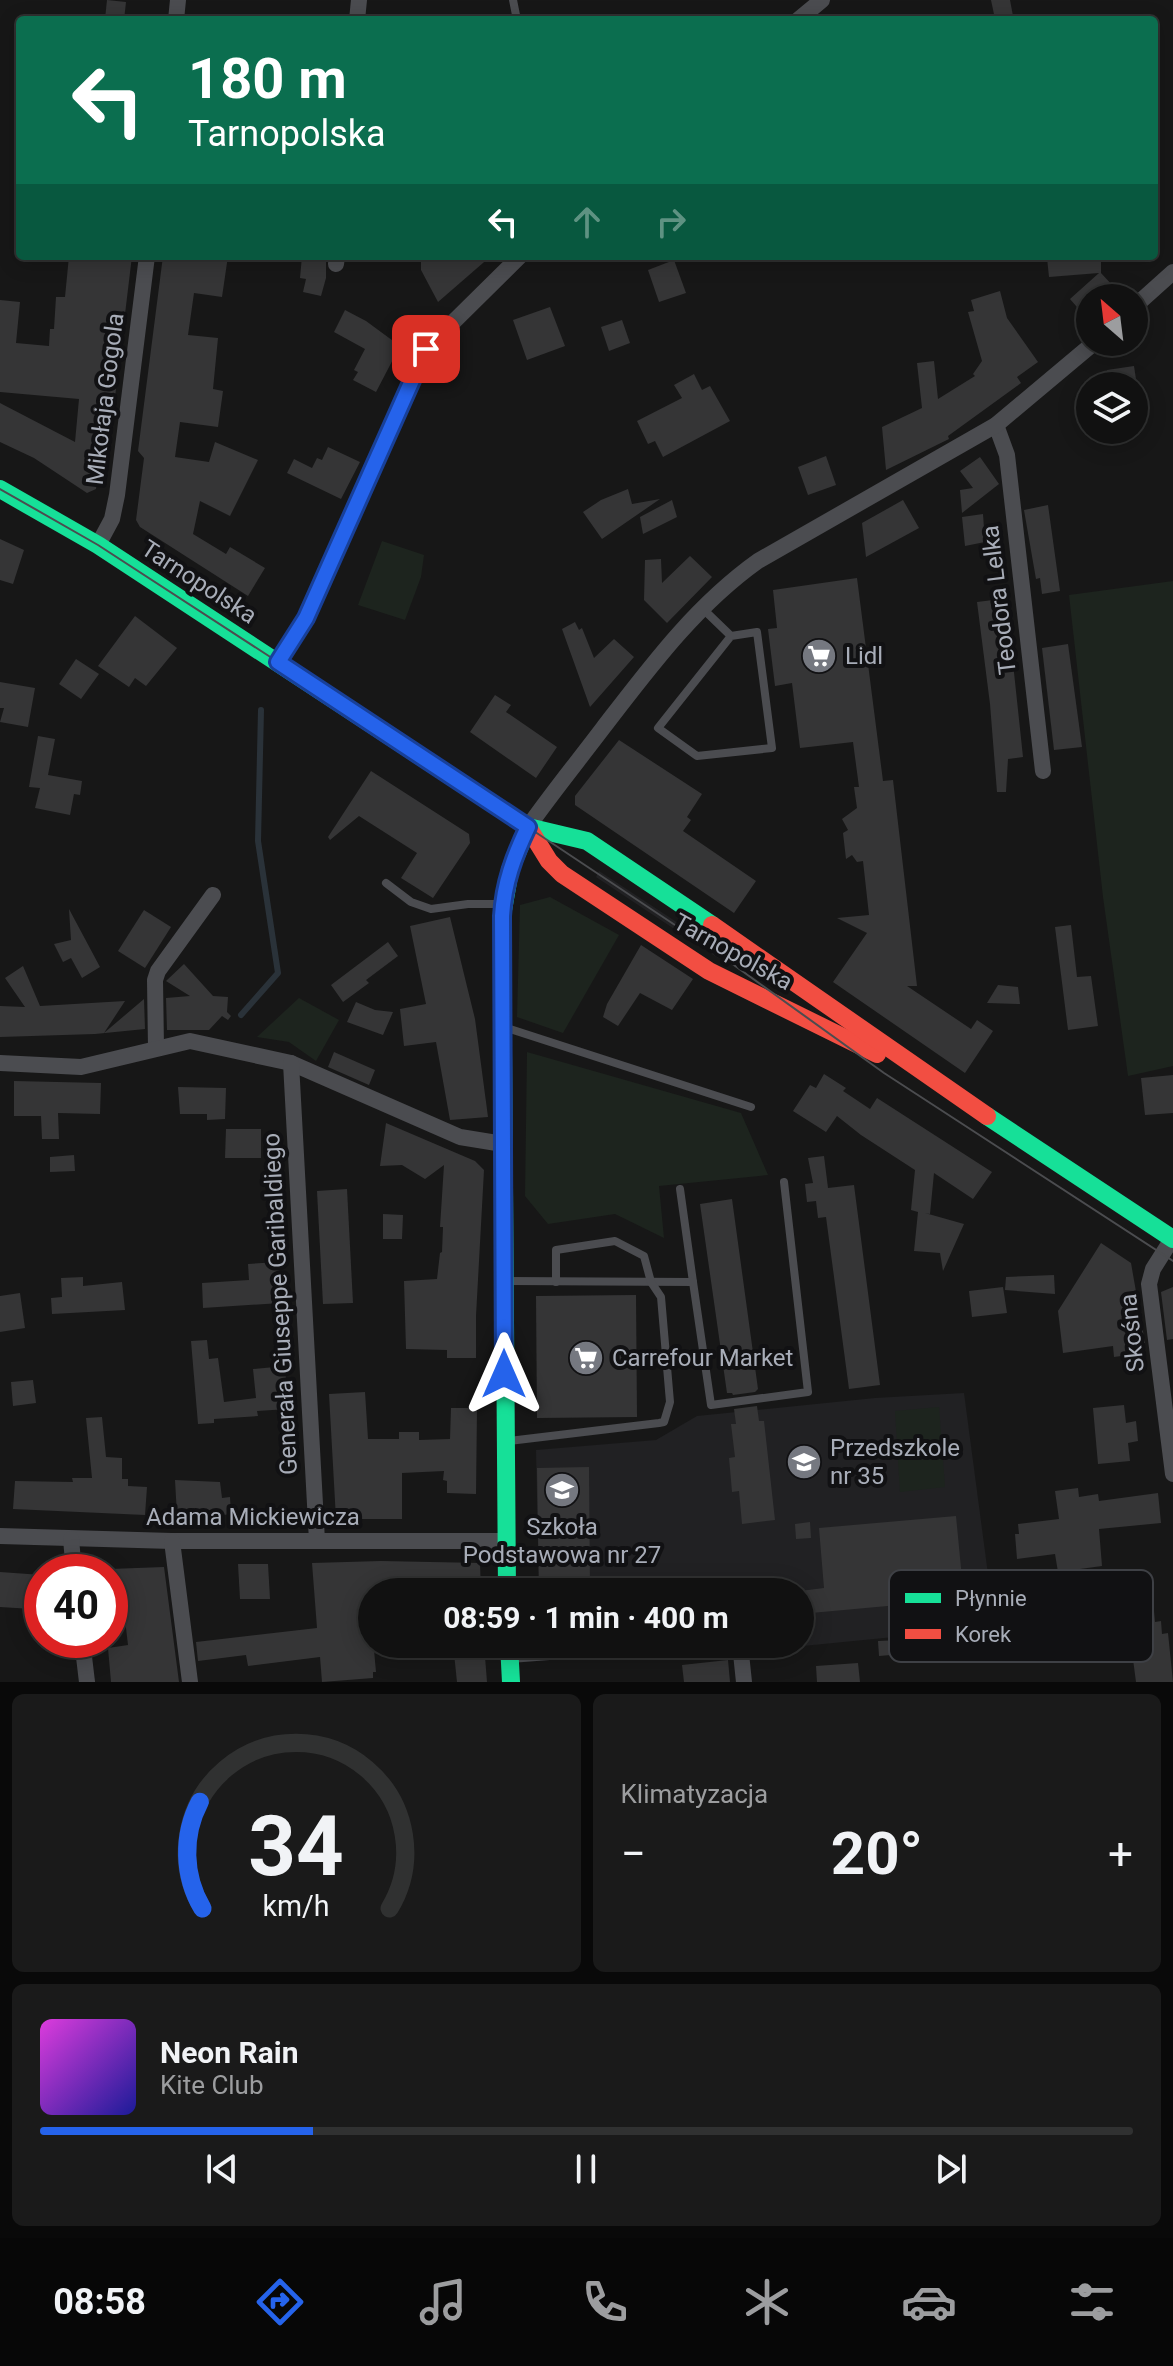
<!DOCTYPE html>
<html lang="pl">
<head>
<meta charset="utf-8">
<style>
  :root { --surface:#111; --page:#1a1a1a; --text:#f1f3f6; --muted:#9c9d9f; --line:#303131; --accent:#2563eb }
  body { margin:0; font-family:Roboto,sans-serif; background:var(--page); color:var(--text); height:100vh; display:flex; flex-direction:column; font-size:30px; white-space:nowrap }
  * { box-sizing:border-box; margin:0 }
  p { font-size:26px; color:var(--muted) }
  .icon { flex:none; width:44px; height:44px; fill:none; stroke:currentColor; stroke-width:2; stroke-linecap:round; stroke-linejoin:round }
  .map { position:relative; height:1682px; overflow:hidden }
  .drawer { display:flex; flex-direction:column; gap:12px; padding:12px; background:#090909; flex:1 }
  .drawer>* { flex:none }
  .top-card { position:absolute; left:16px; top:16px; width:1142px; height:244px; border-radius:8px; box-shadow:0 4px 20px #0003,0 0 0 2px var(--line); background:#0b6e4f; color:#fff; overflow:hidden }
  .needle { width:52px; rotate:332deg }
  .controls { position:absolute; left:1076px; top:284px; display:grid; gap:16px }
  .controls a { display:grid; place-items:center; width:72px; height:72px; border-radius:50%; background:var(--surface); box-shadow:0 4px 20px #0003,0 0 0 2px var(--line); font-size:40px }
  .speed { position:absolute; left:24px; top:1554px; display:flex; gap:16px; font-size:40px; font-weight:700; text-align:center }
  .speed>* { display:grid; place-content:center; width:104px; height:104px; border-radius:50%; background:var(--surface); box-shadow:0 4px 20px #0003,0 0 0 2px var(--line); line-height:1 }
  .speed .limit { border:12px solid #d22; background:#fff; color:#111 }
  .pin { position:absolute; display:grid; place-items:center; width:68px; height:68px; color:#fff; margin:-34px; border-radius:16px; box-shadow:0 4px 12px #0006 }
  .me { position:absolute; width:88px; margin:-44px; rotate:0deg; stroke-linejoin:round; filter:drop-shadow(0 0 6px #0008) }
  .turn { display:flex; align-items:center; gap:28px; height:168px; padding:0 40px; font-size:36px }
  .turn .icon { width:104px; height:104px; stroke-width:2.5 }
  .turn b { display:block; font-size:56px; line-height:68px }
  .lanes { display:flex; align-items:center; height:76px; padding:0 40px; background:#0003; justify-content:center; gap:40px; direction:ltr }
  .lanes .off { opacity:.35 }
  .big { font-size:60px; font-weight:700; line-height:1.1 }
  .drawer .tile { flex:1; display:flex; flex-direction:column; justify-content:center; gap:12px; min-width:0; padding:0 28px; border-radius:12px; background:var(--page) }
  .drawer .dial { align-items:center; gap:0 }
  .dial svg { height:208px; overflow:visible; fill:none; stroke:var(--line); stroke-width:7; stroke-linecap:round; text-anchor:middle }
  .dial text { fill:var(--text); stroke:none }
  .song { display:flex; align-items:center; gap:24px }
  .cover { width:96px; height:96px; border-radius:12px; background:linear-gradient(135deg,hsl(300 70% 55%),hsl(240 70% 35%)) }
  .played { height:8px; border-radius:4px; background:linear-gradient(90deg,var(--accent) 25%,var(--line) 25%) }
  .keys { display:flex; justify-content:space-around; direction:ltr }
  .heat { display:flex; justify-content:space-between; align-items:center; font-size:44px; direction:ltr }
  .drawer .tiles { flex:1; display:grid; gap:12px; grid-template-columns:1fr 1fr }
  .tile:last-child { grid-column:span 2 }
  .trip { position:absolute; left:358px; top:1578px; width:456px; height:80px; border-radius:40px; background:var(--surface); box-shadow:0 4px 20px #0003,0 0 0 2px var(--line); font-weight:700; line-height:80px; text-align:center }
  .tabs { display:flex; height:128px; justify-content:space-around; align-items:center; background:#070707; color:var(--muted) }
  .tabs .icon { width:56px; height:56px }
  .tabs .selected { color:var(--accent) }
  .tabs b { font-size:36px; color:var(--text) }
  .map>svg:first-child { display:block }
  .built { fill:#212123 }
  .green { fill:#1d241e }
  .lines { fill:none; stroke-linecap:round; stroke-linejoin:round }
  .stream { stroke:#2a3239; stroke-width:6 }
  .building { fill:#353536 }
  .lane { stroke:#4b4c50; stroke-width:8 }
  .street { stroke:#4b4c50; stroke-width:16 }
  .fast { stroke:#16e098; stroke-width:18 }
  .jam { stroke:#f24e42; stroke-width:18 }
  .tram { stroke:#4b4c4f; stroke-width:2 }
  .route-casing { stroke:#184099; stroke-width:20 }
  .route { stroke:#2563eb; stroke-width:14 }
  .labels { text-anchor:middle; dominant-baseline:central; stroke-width:8; stroke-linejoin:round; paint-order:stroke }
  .street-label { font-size:24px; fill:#a8adb8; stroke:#111113 }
  .poi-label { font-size:24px; fill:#a8adb8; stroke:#111113; text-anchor:start }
  .key { fill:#111113; stroke:#3e4045; stroke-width:2 }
  .key-label { font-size:22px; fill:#a8adb8 }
</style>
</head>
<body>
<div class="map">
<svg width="1173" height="1682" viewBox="0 0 1173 1682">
  <rect width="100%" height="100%" fill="#171717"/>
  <g class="built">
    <path d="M599,871L722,952L718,958L596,877Z"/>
    <path d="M964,1393L995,1627L793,1647V1644H800V1592H539L536,1450L656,1440L697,1416L875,1398Z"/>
  </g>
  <g class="green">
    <path d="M382,541L424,555L421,577L405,620L358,605Z"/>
    <path d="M1173,581V1066L1128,1076L1103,897L1069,595Z"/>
    <path d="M550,897L619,935L563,1033L517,1017L520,905Z"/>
    <path d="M299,998L339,1020L316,1061L289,1042L257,1037Z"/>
    <path d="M527,1052L741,1113L768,1175L659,1186L664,1238L615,1214L548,1224L525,1196Z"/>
    <path d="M939,1407L945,1487L900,1492L895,1411Z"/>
  </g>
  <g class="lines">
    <path class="stream" d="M241,1015L278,973L258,841L261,710"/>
  </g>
  <g class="building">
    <path d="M107,0L126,2L124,20L105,19Z"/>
    <path d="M991,0H1010L1013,16L995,19Z"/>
    <path d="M69,256H132L109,447L100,456L96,489L87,493L34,458L0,442V403L75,442L79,399L0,392V300L20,302L16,343L49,346L50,329H54L56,297H65Z"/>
    <path d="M163,256H228L222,297L194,293L188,335L218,338L213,389L223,391L218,427L180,422L175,457L209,462L215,442L258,460L230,516L200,501L193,534L226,554L230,547L265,568L248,596L140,527L136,520L144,458L138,451Z"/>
    <path d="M302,256H326V278L321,296L303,292L306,279L300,278Z"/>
    <path d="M421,256H491L438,302L421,270Z"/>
    <path d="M1071,256H1101V273L1124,298H1090V322L1070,299L1099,273L1049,277L1047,258Z"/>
    <path d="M674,260L686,293L659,302L648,270Z"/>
    <path d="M1000,291L1007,318L1038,362L1017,377L1021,383L948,436L949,439L886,470L882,427L922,408L917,363L934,361L938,399L975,376L973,374L982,361L968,312L974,311L971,300Z"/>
    <path d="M550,307L565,346L527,360L513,320Z"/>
    <path d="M345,310L366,321L400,346L376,392L353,380L358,372L354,370L365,349L334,332Z"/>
    <path d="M622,320L630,343L609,351L601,327Z"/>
    <path d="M1134,366L1137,386H1109L1107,370Z"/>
    <path d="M694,374L702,390L710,386L730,421L663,457L655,441L648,444L637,421L682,398L674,385Z"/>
    <path d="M328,447L360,462L341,499L287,473L294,459L312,468L317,458L322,460Z"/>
    <path d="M826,456L836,485L808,495L798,467Z"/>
    <path d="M980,457L999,484L962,513L960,490L973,488L960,471Z"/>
    <path d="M628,489L632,504L660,499L602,539L583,512L601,500Z"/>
    <path d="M672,500L677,517L643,534L640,517Z"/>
    <path d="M903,500L919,528L866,557L862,523Z"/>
    <path d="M1048,505L1060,591L1042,594L1040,578L1036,579L1024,510Z"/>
    <path d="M983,514L985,542L965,546L962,517Z"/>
    <path d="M0,539L24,550L13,584L0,580Z"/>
    <path d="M690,556L712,577L667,623L644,600L645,560L661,559L662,583Z"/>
    <path d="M857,578L883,781L893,780L917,986H907L971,1029L977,1020L993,1031L965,1073L833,982L867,933L837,918L869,915L863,861L857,862L852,855L846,859L843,833L848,830L842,819L857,808L854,787H859L853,742L800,748L792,683L775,686L768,629L777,628L773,590Z"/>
    <path d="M993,600L997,636L1010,635L1023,757L1008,759L1006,792H997L990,704L977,602Z"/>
    <path d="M135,616L177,648L146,686L135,678L129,687L98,666Z"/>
    <path d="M575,622L579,630L582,628L594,658L614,639L634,657L590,707L562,629Z"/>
    <path d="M1068,644L1082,747L1054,750L1042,648Z"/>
    <path d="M76,659L99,674L81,699L59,684Z"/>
    <path d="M0,682L35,688L28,727L0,722L4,708H0Z"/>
    <path d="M495,695L511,705L506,712L557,747L536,778L470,732Z"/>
    <path d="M38,736L55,739L48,775L82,781L80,795L74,794L70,815L35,808L40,788L29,787Z"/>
    <path d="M619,740L702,794L687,817L691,820L683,831L756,881L734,913L575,805V796Z"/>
    <path d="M371,771L469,834L470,843L433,898L401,878L417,853L359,816L330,840L328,837Z"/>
    <path d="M69,909L100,967L82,978L71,958L63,962L54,944L71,940Z"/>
    <path d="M144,910L171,927L145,968L118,951Z"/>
    <path d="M450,917L475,1019L488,1117L450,1120L436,1042L404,1046L400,1009L426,1004L410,926Z"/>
    <path d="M1071,925L1077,977L1091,976L1098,1026L1068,1030L1055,927Z"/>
    <path d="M388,942L398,956L366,980L369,983L343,1002L331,985Z"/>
    <path d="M641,945L693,979L672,1010L640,993L618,1026L603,1017L607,1004Z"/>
    <path d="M184,964L213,996L228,997L227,1012L231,1016L228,1020L222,1016L209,1030H167L166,998L190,996L166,981Z"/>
    <path d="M23,966L40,1006L125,1001L104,1033L144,999L145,1029L95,1034L0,1037V1006L25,1007L5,978Z"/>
    <path d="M998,985L1018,987L1020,1004L987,1003Z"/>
    <path d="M356,1002L375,1010L393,1012L383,1035L347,1022Z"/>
    <path d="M334,1052L375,1070L369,1085L328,1067Z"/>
    <path d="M824,1074L846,1088L843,1091L870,1109L877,1098L992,1172L973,1199L934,1173L930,1214L925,1213L964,1224L943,1271L940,1253L914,1251L918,1212L911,1210L915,1170L861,1135L837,1116L826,1132L793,1111L810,1085L816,1088Z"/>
    <path d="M1173,1075V1113L1145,1115L1141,1078Z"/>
    <path d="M14,1081L101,1083L100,1114L58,1113L59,1139H42L41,1116H14Z"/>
    <path d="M178,1087L226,1088L225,1119L207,1120V1114H180Z"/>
    <path d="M386,1123L475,1161L484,1170L476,1316V1358H447V1350L406,1349L404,1281L437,1279L440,1253L442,1252L443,1227H440L444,1165L425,1179L402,1165L380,1166Z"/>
    <path d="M226,1129H261V1158H225Z"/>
    <path d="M74,1155L75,1171L50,1172V1157Z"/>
    <path d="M824,1156L828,1188L854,1185L880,1385L849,1389L826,1217L818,1218L816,1201L807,1202L805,1184L813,1183L808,1158Z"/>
    <path d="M347,1189L353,1303L323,1304L317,1191Z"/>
    <path d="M732,1199L758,1389L755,1392L733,1395L732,1393H727L700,1204Z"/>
    <path d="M383,1214L403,1215L402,1239H383Z"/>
    <path d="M1101,1243L1131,1263L1145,1343L1141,1344L1143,1353L1114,1357L1113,1346L1063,1353L1058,1311Z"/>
    <path d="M279,1262L281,1303L203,1308L202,1283L249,1280L248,1264Z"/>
    <path d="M1054,1275L1055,1294L1005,1290L1006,1277Z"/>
    <path d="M83,1277V1286L122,1282L125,1310L52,1314L51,1298L62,1297L61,1278Z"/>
    <path d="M1003,1287L1007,1313L972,1317L969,1291Z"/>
    <path d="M1173,1287V1339L1167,1340L1161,1292Z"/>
    <path d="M20,1293L25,1328L0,1332V1296Z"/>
    <path d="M636,1295L637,1417L537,1418L536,1296Z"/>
    <path d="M207,1340L209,1359L218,1358L224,1402L256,1398L253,1369L285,1366L288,1409L257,1411L258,1416L214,1419V1423L198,1424L191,1341Z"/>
    <path d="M33,1380L36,1403L13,1406L11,1382Z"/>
    <path d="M365,1392L368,1439H399V1432H419V1440L450,1439L451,1408H477L476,1494L447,1493V1481L443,1480L444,1471L402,1473V1519H336L329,1394Z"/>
    <path d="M1124,1405L1126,1423L1136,1421L1138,1441L1128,1443L1130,1461L1098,1464L1093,1408Z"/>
    <path d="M757,1406L759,1421H764L775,1520L742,1524L739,1491L732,1492L731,1480L729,1458L735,1457L731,1424H736L734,1409Z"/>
    <path d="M102,1417L106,1457L122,1458V1479H128V1486L147,1487L145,1515L13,1509L15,1481L73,1482L72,1478H92L86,1418Z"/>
    <path d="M589,1467L590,1592H539L537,1468Z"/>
    <path d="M175,1480L220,1482L222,1498L230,1497L231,1514L223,1515L224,1517L177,1515Z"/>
    <path d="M1078,1488L1079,1497L1098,1494L1099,1501L1158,1493L1161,1523L1099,1529L1102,1566L1058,1572L1055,1554L1017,1559L1015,1534H1019L1018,1524L1059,1519L1055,1491Z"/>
    <path d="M956,1516L964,1599L800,1614V1591L824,1588L819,1528Z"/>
    <path d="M810,1522L811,1538L796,1539L795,1524Z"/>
    <path d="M381,1561L480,1563L481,1592L374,1590L369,1595L376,1672H373V1678L322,1682L320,1657L248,1666L246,1655L198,1661L196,1642L317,1628L312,1563Z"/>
    <path d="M238,1564H268L270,1599H240Z"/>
    <path d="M164,1567L179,1682H111L108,1648L128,1645L124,1611L110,1612V1569Z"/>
    <path d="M0,1572L42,1575V1606L32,1605V1609L0,1607Z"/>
    <path d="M1154,1611L1155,1622L1161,1621L1162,1634L1168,1633L1173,1682H1136L1127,1614Z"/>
    <path d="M901,1640L902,1654L879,1656L878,1641Z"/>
    <path d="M453,1644H484L487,1682H457Z"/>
    <path d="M728,1660L730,1682H684L682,1665Z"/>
    <path d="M858,1663L860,1682H817L816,1666Z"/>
  </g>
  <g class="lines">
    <g class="lane">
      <path d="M513,0L517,20"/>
      <path d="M702,608L731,636L757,632L772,748L697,756L658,728L731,636"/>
      <path d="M386,883L411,902L431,909L468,904H502"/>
      <path d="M507,1028L751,1107"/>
      <path d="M680,1189L693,1282"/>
      <path d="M509,1281L693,1282L711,1405L808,1392L784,1182"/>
      <path d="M509,1441L659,1423L664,1422L670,1402L661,1297L651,1282L644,1256L615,1241L556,1250V1282"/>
    </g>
    <g class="street">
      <path d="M176,20L178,0"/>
      <path d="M357,20L359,0"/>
      <path d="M798,20L822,0"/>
      <path d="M336,264L337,256"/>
      <path d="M1134,307L1173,272"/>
      <path d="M996,425L1007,455L1043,771"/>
      <path d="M98,545L112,519L117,495L147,256"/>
      <path d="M278,662L306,618L426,349L520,256"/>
      <path d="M528,827C552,793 578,761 603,728C650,667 695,606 758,561L996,425L1095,342"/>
      <path d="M156,1048L155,980L158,971L213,895"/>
      <path d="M0,1063L81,1067L190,1041L291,1063L460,1137L503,1144"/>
      <path d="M291,1063L317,1541"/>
      <path d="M1172,1239L1153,1269L1149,1284L1173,1474"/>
      <path d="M0,1536L172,1541H506"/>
      <path d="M71,1539L74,1572"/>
      <path d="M172,1541L190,1682"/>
      <path d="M82,1640L87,1682"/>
      <path d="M740,1644L744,1682"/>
      <path d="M510,1655L653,1644"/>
    </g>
    <g class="fast">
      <path d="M0,489L98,545L528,827L587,841L712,925"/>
      <path d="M987,1116L1173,1239"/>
      <path d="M507,1592L502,916L510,870L528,827"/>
      <path d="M509,1644L511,1682"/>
    </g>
    <g class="jam">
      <path d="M528,827L549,861L562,874L709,971L877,1054"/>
      <path d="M712,925L987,1116"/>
    </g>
    <path class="tram" d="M0,489L98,545L361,716L720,955L884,1073L1173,1261"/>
  </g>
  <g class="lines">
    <g class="route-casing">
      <path id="route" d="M426,349L306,618L278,662L528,827C514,856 504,883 502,916L504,1374"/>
    </g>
    <use href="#route" class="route"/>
  </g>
  <defs>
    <g id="supermarket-disc" transform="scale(1.8)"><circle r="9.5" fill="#757880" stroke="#111113"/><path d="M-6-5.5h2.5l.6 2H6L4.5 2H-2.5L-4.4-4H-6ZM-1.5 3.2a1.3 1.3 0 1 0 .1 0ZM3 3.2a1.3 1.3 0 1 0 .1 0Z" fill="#fff"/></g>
    <g id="school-disc" transform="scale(1.8)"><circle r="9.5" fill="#757880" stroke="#111113"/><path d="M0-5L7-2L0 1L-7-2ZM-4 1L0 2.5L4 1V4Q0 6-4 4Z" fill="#fff"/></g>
  </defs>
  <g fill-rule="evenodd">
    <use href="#supermarket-disc" x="819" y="656"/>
    <use href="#supermarket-disc" x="586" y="1358"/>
    <use href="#school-disc" x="804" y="1462"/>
    <use href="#school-disc" x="562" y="1490"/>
  </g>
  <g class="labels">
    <g class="street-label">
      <text transform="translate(105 399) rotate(-83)">Mikołaja Gogola</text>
      <text transform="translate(199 582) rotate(33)">Tarnopolska</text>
      <text transform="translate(999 600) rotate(-97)">Teodora Lelka</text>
      <text transform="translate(733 952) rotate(29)">Tarnopolska</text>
      <text transform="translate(280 1304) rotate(-93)">Generała Giuseppe Garibaldiego</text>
      <text transform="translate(1132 1333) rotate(-96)">Skośna</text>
      <text x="253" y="1517">Adama Mickiewicza</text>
    </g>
    <g class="poi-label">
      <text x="845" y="656">Lidl</text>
      <text x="612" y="1358">Carrefour Market</text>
      <text x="830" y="1448">Przedszkole<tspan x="830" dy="28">nr 35</tspan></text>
      <text x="562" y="1527" text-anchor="middle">Szkoła<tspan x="562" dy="28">Podstawowa nr 27</tspan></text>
    </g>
  </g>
  <rect x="889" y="1570" width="264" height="92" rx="12" class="key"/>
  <rect x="905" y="1593" width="36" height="10" fill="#16e098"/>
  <rect x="905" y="1629" width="36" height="10" fill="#f24e42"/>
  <g class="key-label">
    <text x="955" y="1606">Płynnie</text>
    <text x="955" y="1642">Korek</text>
  </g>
</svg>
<div class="controls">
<a><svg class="needle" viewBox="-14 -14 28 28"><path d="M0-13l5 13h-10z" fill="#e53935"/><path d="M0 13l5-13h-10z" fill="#9c9d9f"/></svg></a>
<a><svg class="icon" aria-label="layers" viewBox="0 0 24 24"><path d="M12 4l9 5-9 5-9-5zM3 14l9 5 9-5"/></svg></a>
</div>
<div class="speed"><div class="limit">40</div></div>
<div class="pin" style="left:426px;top:349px;background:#d93025"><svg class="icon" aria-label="arrive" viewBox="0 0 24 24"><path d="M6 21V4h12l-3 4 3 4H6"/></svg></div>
<svg class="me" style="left:504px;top:1374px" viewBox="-20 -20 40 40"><path d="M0-17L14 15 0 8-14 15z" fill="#2563eb" stroke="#fff" stroke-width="4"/></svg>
<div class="trip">08:59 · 1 min · 400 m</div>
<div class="top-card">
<div class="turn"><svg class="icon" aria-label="left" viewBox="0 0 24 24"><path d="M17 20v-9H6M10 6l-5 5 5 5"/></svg><div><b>180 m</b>Tarnopolska</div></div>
<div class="lanes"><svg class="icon" aria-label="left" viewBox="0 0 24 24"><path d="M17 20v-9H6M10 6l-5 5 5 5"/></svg><svg class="icon off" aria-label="ahead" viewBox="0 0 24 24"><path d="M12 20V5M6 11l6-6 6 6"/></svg><svg class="icon off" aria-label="right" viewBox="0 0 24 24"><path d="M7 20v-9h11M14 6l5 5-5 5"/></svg></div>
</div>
</div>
<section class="drawer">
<div class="tiles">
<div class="tile dial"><svg viewBox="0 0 100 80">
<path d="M14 69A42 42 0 1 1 86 69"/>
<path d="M14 69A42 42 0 0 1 13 28" stroke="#2563eb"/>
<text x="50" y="56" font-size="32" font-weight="700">34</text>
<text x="50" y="72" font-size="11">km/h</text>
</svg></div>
<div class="tile"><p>Klimatyzacja</p>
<div class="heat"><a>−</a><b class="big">20°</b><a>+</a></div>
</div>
<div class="tile">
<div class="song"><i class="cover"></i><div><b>Neon Rain</b><p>Kite Club</p></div></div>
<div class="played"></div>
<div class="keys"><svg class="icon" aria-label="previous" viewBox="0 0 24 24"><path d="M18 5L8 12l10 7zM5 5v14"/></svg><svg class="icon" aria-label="pause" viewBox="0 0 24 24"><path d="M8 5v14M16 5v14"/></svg><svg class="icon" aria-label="next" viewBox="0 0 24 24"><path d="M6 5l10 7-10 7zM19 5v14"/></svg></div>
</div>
</div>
</section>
<nav class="tabs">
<b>08:58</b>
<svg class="icon selected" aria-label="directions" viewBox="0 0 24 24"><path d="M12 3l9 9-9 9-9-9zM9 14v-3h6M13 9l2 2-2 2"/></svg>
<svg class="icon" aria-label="music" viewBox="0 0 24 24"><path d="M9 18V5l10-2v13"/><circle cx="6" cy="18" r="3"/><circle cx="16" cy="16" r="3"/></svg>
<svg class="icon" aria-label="phone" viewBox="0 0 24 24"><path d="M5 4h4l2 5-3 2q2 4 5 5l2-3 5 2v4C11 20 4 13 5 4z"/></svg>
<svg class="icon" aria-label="climate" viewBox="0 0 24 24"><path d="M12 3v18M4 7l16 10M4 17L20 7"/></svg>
<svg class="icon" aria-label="car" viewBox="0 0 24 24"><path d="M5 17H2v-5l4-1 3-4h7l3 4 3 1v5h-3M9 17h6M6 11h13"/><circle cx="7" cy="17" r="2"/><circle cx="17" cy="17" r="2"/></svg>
<svg class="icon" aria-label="filters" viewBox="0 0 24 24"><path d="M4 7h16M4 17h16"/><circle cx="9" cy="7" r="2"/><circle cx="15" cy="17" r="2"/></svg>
</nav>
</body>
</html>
